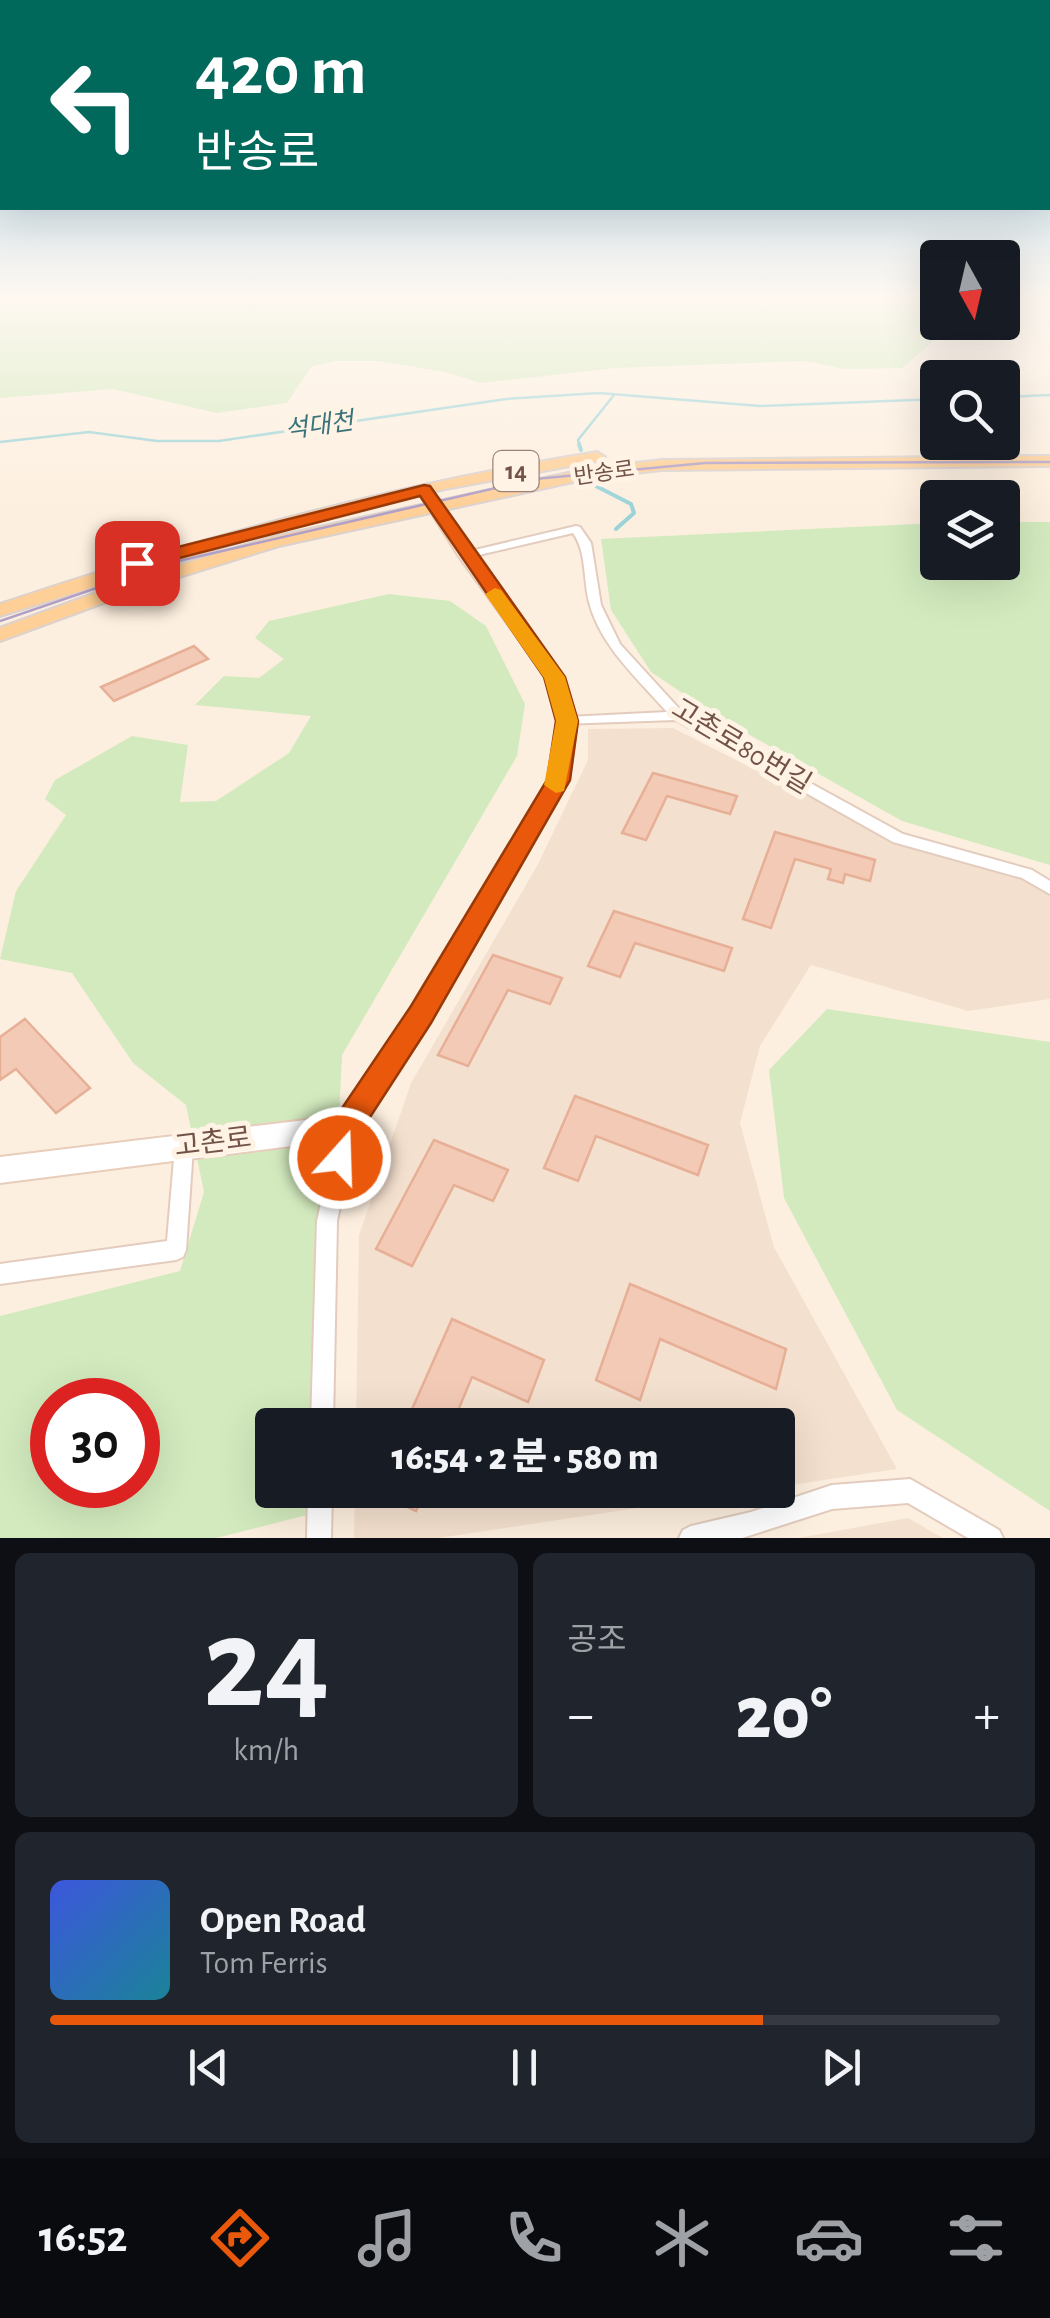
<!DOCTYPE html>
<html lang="ko">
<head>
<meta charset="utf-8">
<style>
  :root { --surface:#171b24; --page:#20242c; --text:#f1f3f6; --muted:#9ea1a6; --line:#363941; --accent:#ea580c }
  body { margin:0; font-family:"Alegreya Sans","Noto Sans KR",sans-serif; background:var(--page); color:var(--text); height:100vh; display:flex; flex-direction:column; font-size:38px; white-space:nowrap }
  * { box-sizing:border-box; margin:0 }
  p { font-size:32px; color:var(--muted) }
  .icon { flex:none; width:55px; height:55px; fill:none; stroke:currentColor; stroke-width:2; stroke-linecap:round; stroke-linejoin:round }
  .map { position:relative; height:1538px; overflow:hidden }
  .sheet { display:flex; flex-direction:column; gap:15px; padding:15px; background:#0d0f14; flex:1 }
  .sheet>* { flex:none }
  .hud { position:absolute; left:0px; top:0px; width:1050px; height:210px; box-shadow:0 10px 40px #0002; background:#00695c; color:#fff; overflow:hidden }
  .needle { width:65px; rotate:172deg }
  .buttons { position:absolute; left:920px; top:240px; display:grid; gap:20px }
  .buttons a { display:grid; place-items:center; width:100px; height:100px; border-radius:10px; background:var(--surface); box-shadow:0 10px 40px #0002; font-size:50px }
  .speed { position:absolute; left:30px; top:1378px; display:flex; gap:20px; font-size:50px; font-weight:700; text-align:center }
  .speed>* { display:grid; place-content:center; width:130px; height:130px; border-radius:50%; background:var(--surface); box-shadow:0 10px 40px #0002; line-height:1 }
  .speed .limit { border:15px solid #d22; background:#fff; color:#111 }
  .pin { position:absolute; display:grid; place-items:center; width:85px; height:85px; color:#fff; margin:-42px; border-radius:20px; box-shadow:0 5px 15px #0006 }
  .me { position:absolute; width:110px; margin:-55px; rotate:20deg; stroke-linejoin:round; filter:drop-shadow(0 0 8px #0008) }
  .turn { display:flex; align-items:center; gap:35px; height:210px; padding:0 30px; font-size:45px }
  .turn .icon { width:130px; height:130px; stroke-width:2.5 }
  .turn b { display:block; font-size:70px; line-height:85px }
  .big { font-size:75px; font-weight:800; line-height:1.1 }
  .sheet .widget { flex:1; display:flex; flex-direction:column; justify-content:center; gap:15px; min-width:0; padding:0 35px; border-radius:15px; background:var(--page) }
  .sheet .dial { align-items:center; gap:0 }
  .dial b { font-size:130px; line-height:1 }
  .song { display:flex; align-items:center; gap:30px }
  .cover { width:120px; height:120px; border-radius:15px; background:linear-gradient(135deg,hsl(230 70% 55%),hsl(190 70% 35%)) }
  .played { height:10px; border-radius:5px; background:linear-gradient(90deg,var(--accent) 75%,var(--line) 75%) }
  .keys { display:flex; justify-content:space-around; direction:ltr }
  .heat { display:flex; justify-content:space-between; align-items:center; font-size:55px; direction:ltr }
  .sheet .tiles { flex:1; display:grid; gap:15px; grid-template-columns:1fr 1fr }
  .widget:last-child { grid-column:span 2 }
  .trip { position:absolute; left:255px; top:1408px; width:540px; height:100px; border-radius:10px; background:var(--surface); box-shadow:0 10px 40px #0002; font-weight:800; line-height:100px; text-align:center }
  .tabs { display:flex; height:160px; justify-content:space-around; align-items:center; background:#090b0e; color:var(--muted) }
  .tabs .icon { width:70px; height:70px }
  .tabs .selected { color:var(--accent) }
  .tabs b { font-size:45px; color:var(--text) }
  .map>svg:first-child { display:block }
  .residential { fill:#f4e0ce }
  .green { fill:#d3eabe; fill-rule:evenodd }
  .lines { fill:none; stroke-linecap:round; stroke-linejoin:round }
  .stream-far1 { stroke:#9ad3d8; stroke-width:2.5 }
  .stream { stroke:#9ad3d8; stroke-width:4 }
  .building { fill:#f3cab6; stroke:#e6af96; stroke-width:2.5 }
  .street-casing { stroke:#e3ccbe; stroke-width:4 }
  .secondary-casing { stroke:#e8cdbb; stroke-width:4 }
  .primary-casing { stroke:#dbd2cf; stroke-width:4 }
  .street { fill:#fff; fill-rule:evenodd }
  .secondary { fill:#fff; fill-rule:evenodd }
  .primary { fill:#fecf96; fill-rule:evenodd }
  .tram { stroke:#b19fc5; stroke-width:2.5 }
  .route { fill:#ea580c; stroke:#983908; stroke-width:2.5 }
  .slow { fill:#f59e0b }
  .labels { text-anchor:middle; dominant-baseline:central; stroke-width:10; stroke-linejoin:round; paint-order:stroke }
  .far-street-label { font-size:22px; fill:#735347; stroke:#fff3e6 }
  .far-water-label { font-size:25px; font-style:italic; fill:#3a747a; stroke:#fff3e6 }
  .shield { fill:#fff3e6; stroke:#9d8377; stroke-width:2.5 }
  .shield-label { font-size:25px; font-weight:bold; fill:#735347 }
  .street-label { font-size:28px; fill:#735347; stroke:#fff3e6 }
</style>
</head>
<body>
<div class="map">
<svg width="1050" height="1538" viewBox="0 0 1050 1538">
  <rect width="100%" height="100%" fill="#fdefdf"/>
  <g class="residential">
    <path d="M673,728L909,848L1022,878L1050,896V999L968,1011L811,965L760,1046L740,1123L774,1247L897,1469L778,1487V1425H356L359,1235L411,1083L537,866L588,760V729Z"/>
    <path d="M355,1490H756L439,1538H354Z"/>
    <path d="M908,1518L943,1538H798Z"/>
  </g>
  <g class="green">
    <path d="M0,295H937L938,322L993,323L939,337L902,368L845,369L806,361L615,368L481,383L446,372L378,361H334L311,367L287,403L217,413L113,389L0,398Z"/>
    <path d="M1003,522H1050V865L902,821L718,717L651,672L611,610L601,539L937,523L938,562H1002Z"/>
    <path d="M389,594L450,601L486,626L525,704L517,756L342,1055L324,1425H272V1490H320L319,1512L216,1538H0V1316L180,1271L204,1192L186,1105L133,1063L72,973L0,959L16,891L66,815L45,799L55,780L132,736L188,745L180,802L216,801L289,753L311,716L195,705L224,676L259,678L284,659L255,638L269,621ZM52,1400H138V1485H52Z"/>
    <path d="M827,1009L1050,1042V1511L897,1410L784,1198L769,1070Z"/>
  </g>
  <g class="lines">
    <g class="stream-far1">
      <path d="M1002,397L1050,395"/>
      <path d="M0,442L89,432L157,441H219L506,399L599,393L760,406L938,399"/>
      <path d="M580,446L578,440L614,395"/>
    </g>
    <g class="stream">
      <path d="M579,444L581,450"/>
      <path d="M592,484L631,504L634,513L616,529"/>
    </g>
  </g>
  <g class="building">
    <path d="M194,646L208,659L114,701L101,687Z"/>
    <path d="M653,773L737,796L730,814L667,796L646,840L622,833Z"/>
    <path d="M775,832L875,860L870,881L845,874L843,883L828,879L831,869L795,859L771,928L743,919Z"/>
    <path d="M614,911L732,948L724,971L635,943L620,977L588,966Z"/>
    <path d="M493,955L562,978L550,1004L508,990L468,1066L438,1055Z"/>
    <path d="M25,1019L90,1088L56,1113L16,1069L0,1080V1037Z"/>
    <path d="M575,1096L708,1145L698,1175L596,1136L578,1181L544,1168Z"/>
    <path d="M434,1140L508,1170L493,1201L454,1185L412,1266L376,1249Z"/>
    <path d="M630,1284L786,1349L776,1389L660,1339L640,1400L596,1380Z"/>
    <path d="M452,1319L544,1360L528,1402L472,1377L452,1425H405Z"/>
    <path d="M372,1490H425L416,1511Z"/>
  </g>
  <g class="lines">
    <g class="street-casing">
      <g id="street">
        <path d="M576,526L580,527L591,543L601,605L620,644L683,713L903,834L1032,870L1050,881V894L1022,878L893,842L676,720L562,724L560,721L567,717L667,712C639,680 600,646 589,602C583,579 587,553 573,533L466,558L461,555L462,553Z"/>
        <path d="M347,1119L354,1121L356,1127L337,1221L333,1425H311L317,1221L338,1127L340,1121Z"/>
        <path d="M184,1138L191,1141L193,1147L186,1250L183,1257L176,1260L0,1284V1264L167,1241L175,1147L177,1141Z"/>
        <path d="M910,1479L999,1530L1003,1538H968L908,1503L832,1509L742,1538H679L683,1530L691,1526L751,1512L832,1485Z"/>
        <path d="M308,1490H332L331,1538H307Z"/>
      </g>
    </g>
    <g class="secondary-casing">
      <path id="secondary" d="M424,486L429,487L473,553L564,677L577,721L569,780L430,1021L356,1136L347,1139L0,1183V1157L339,1116L412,1007L549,780L557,721L546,677L458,555L417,490Z"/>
    </g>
    <g class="primary-casing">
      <g id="primary">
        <path d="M597,452L605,457L603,460L445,489L301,523L0,616V604C196,538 393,485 597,452Z"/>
        <path d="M1050,456V466L662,470L591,478L279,546L147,587L0,641V628L133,579L269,538L591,468L662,460Z"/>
      </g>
    </g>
    <use href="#street" class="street"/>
    <use href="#secondary" class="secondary"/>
    <use href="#primary" class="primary"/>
    <path class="tram" d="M0,621L170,563L535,479L705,463L1050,462"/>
  </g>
  <linearGradient id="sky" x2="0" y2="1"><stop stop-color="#93c7e7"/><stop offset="0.58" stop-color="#fef8f1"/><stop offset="1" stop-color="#fef8f1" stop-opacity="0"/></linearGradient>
  <rect width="1050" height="511" fill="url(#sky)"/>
  <path class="route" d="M424,485L430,486L565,677L578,721L570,780L431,1023L361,1131L351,1169L340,1173L329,1169L324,1158L336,1117L411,1006L547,780L556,721L544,677L420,496L137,569L128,563L130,559Z"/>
  <path class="slow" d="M495,588L501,590L565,677L578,721L564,791L556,793L544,785L556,721L544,678L485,594Z"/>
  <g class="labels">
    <g class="far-street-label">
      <text transform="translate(604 473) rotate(-8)">반송로</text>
    </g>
    <g class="far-water-label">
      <text transform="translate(319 426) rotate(-8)">석대천</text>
    </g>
    <rect class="shield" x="493.5" y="451" width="45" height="40" rx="8"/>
    <g class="shield-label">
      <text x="516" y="471">14</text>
    </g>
    <g class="street-label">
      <text transform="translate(741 747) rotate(31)">고촌로80번길</text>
      <text transform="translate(213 1143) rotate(-7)">고촌로</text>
    </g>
  </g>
</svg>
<div class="buttons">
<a><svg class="needle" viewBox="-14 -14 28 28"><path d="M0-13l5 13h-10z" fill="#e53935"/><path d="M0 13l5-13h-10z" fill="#9ea1a6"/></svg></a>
<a><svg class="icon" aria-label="search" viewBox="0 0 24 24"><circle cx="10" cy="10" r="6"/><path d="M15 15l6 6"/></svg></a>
<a><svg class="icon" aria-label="layers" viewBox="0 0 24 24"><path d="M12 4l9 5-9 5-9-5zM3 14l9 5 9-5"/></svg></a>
</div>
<div class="speed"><div class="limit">30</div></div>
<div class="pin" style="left:137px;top:563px;background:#d93025"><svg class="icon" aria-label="arrive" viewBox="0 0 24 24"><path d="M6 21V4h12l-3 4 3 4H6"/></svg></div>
<svg class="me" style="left:340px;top:1158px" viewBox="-20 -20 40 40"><circle r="17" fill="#ea580c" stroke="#fff" stroke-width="3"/><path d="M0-11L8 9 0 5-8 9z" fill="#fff"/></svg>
<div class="trip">16:54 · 2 분 · 580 m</div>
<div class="hud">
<div class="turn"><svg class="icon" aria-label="left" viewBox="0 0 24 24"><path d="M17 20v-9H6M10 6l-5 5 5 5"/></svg><div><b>420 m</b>반송로</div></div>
</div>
</div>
<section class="sheet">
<div class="tiles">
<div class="widget dial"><b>24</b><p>km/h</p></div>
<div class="widget"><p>공조</p>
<div class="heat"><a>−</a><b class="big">20°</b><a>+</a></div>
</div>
<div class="widget">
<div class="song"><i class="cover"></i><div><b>Open Road</b><p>Tom Ferris</p></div></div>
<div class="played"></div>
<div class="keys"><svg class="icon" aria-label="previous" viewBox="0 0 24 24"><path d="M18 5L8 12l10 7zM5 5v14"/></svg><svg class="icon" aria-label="pause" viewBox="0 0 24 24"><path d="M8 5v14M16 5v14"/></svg><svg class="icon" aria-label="next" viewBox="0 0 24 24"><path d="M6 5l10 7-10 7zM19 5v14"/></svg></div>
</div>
</div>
</section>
<nav class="tabs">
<b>16:52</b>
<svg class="icon selected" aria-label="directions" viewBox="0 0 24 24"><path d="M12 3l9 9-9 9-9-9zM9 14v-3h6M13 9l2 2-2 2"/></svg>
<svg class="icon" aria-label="music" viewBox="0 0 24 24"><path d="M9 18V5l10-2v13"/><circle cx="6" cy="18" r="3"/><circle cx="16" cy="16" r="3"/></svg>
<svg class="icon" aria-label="phone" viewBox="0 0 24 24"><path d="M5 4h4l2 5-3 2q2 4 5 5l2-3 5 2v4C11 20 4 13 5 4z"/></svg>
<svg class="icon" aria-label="climate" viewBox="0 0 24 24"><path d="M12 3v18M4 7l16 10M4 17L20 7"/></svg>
<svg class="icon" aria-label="car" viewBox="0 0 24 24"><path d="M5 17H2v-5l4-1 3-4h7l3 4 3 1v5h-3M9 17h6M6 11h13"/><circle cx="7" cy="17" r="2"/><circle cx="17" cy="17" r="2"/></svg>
<svg class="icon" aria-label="filters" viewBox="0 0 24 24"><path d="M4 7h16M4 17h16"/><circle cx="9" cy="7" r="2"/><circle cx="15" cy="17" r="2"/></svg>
</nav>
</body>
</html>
